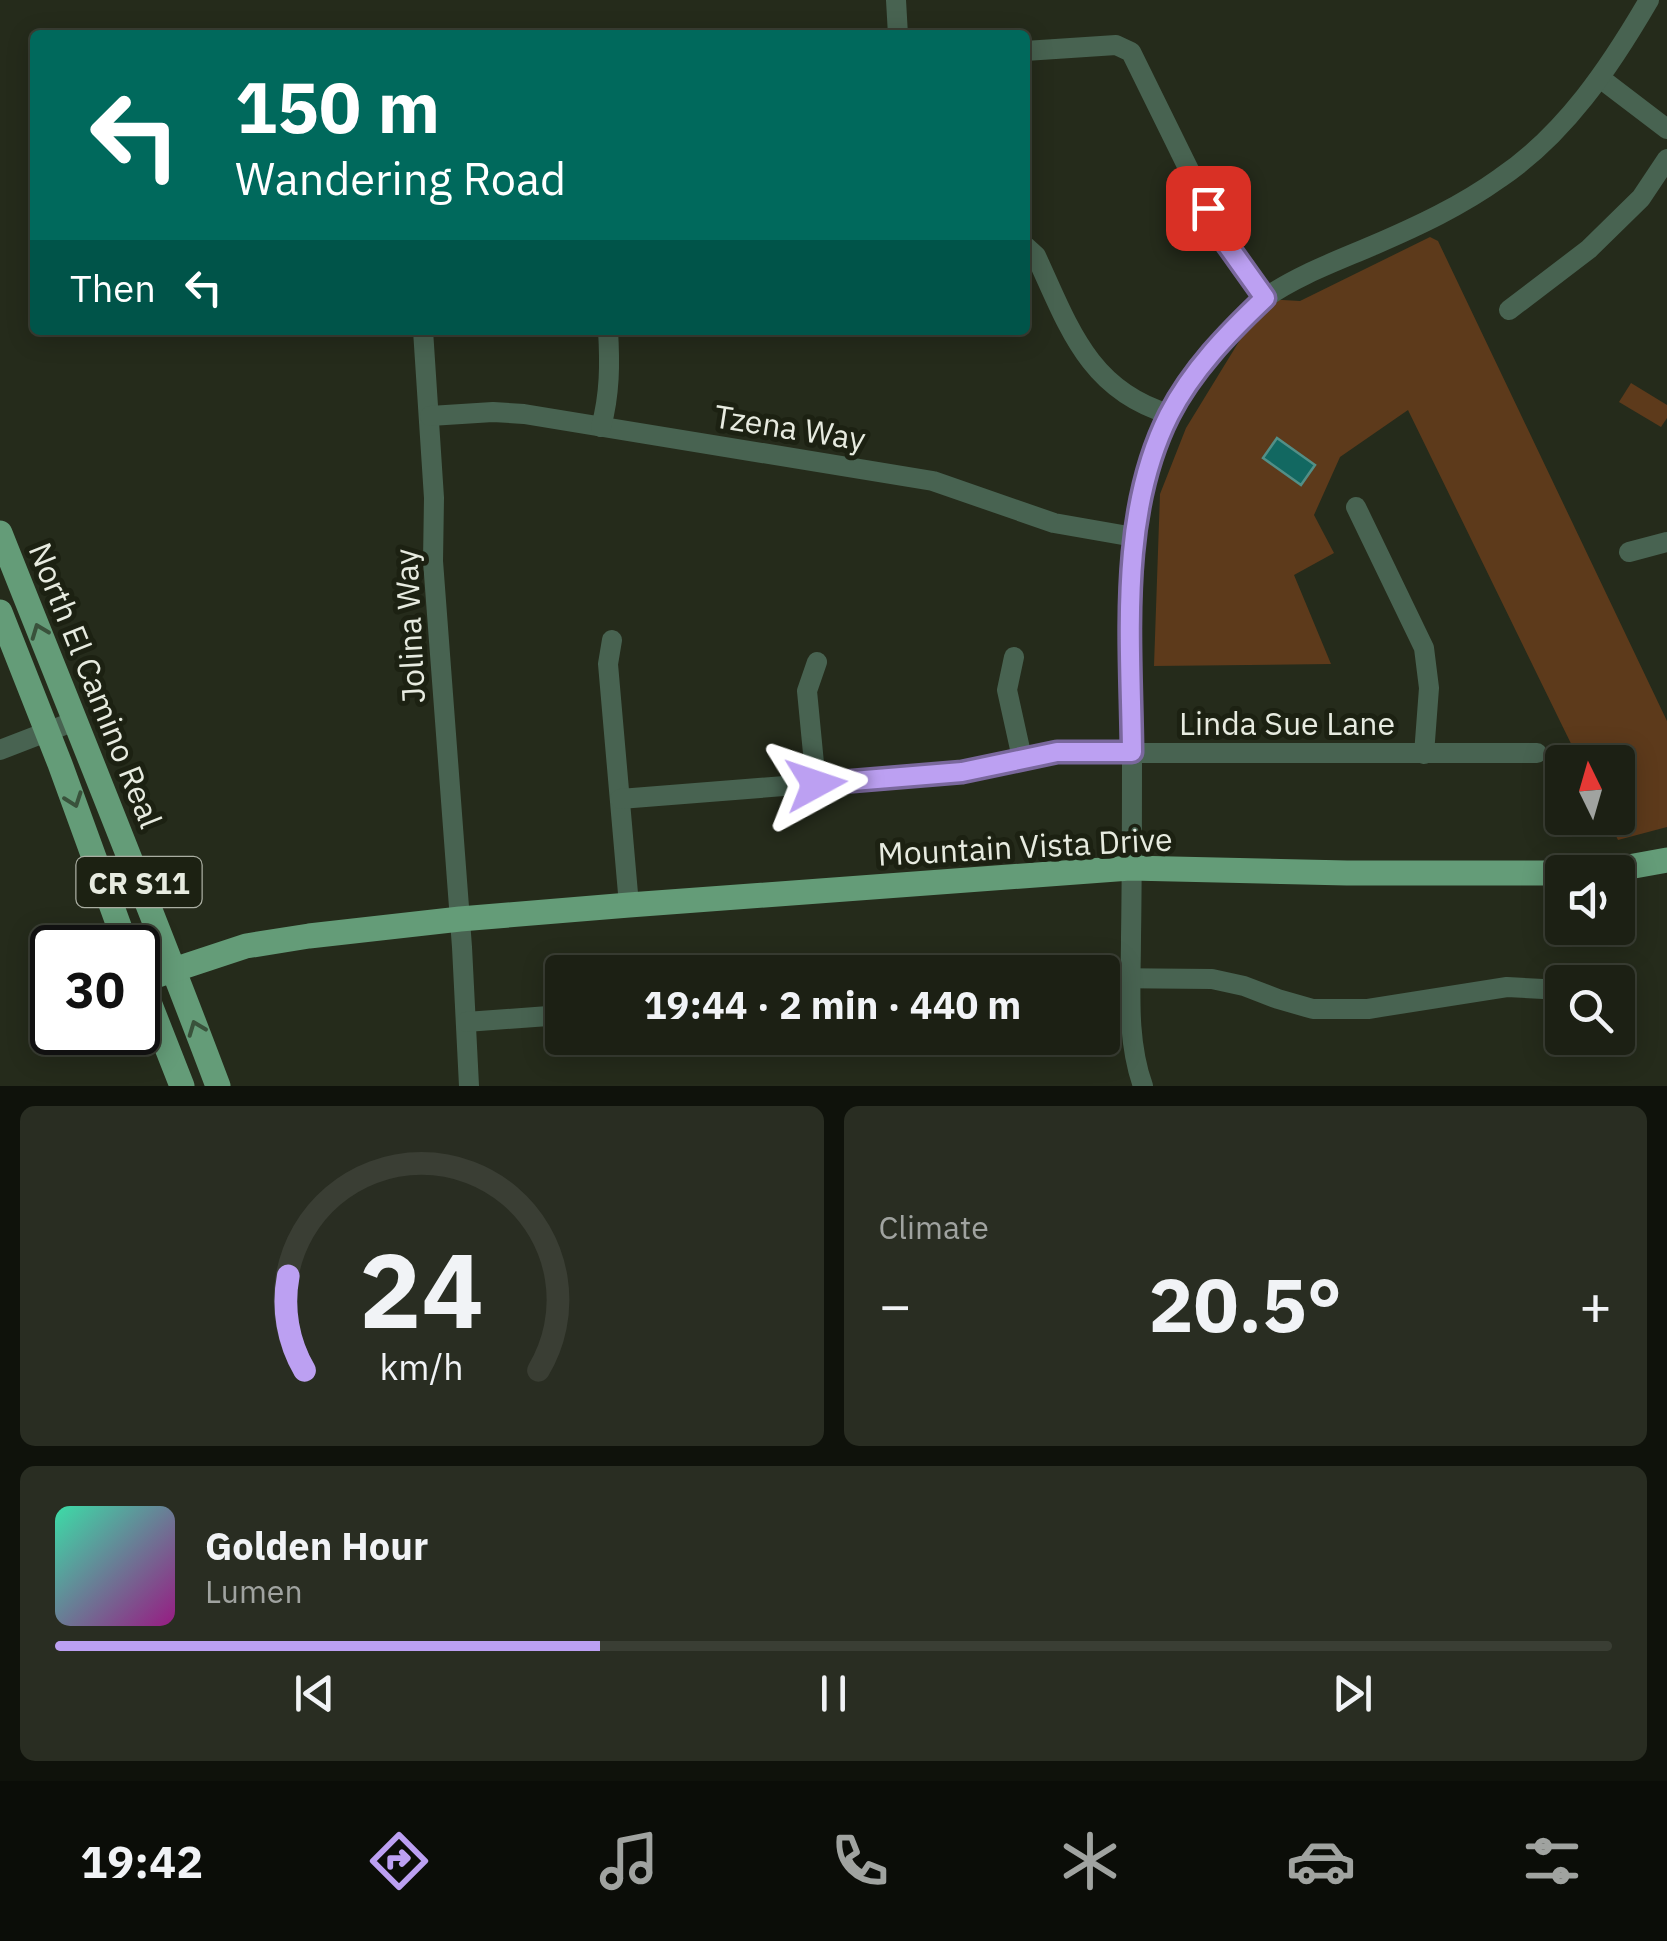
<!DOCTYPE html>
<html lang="en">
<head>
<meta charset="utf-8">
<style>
  :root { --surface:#1c2014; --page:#292d22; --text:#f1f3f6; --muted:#a0a3a0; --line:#3a3e34; --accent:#bca0f2 }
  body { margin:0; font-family:"IBM Plex Sans",sans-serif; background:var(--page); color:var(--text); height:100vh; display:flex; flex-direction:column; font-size:38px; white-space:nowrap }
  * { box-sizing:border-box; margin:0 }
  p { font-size:32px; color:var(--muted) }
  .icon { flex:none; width:55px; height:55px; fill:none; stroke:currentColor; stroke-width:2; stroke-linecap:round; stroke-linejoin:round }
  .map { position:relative; height:1086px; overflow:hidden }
  .details { display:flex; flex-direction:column; gap:20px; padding:20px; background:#0f120b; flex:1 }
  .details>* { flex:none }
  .top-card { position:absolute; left:30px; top:30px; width:1000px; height:305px; border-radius:10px; box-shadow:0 5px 25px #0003,0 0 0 2px var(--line); background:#00695c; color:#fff; overflow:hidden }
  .needle { width:65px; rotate:355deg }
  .fabs { position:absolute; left:1545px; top:745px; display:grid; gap:20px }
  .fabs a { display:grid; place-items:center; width:90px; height:90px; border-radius:10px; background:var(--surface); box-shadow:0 5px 25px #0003,0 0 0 2px var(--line); font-size:50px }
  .speed { position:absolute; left:30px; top:925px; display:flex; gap:20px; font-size:50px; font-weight:700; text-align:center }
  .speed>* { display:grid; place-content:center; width:130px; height:130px; border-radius:50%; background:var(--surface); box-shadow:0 5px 25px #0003,0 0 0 2px var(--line); line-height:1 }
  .speed .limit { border:5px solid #111; border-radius:15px; background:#fff; color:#111 }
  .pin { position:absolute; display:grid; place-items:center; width:85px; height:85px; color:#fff; margin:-42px; border-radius:20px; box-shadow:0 5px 15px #0006 }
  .me { position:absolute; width:110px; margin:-55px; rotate:85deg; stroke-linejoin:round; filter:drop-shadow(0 0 8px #0008) }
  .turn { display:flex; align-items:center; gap:35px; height:210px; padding:0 40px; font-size:45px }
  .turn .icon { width:130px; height:130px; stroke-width:2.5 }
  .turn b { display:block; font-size:70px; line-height:85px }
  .then { display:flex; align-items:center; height:95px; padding:0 40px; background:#0003; gap:20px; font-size:38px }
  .big { font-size:75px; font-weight:800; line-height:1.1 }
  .details .tile { flex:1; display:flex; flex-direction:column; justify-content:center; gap:15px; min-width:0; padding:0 35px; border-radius:15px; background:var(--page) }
  .details .dial { align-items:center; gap:0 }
  .dial svg { height:260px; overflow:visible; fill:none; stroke:var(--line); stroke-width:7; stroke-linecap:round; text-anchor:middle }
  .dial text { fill:var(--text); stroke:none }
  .song { display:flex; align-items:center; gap:30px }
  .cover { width:120px; height:120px; border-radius:15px; background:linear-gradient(135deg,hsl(160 70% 55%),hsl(310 70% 35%)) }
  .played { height:10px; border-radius:5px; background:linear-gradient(90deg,var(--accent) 35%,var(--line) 35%) }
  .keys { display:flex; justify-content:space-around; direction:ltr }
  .heat { display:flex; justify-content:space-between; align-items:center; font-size:55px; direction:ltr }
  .details .tiles { flex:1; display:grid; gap:20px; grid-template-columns:1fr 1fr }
  .tile:last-child { grid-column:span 2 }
  .trip { position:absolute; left:545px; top:955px; width:575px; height:100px; border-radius:10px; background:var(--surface); box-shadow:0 5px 25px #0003,0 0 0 2px var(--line); font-weight:800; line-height:100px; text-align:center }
  .tab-bar { display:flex; height:160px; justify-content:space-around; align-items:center; background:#0b0d08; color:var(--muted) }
  .tab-bar .icon { width:70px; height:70px }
  .tab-bar .current { color:var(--accent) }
  .tab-bar b { font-size:45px; color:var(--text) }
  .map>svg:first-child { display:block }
  .green { fill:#5d3a1b }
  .water { fill:#126861; stroke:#528f87; stroke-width:2.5 }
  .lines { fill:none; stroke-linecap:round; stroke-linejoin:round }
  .minor { stroke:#486351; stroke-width:20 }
  .major { stroke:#649c78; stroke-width:25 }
  .oneway { stroke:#39523b }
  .route-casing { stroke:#7a689d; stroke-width:25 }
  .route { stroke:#bca0f2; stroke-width:18 }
  .labels { text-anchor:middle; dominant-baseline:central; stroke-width:10; stroke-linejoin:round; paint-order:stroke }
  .shield { fill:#1c2112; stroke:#aaaea2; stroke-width:2.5 }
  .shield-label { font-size:30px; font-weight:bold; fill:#e7ebe0 }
  .street-label { font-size:32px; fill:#e7ebe0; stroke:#1c2112 }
</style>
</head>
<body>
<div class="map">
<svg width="1667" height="1086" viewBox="0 0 1667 1086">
  <rect width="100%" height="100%" fill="#252b1b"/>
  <g class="green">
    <path d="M1430,237L1438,241L1667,721V827L1618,840L1607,818H1618V762H1580L1408,410L1340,457L1314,515L1334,553L1294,575L1331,664L1154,666L1160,494L1186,428L1265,299L1300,301Z"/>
    <path d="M1631,383L1667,405V418L1661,427L1619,402Z"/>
  </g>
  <path class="water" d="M1277,438L1315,465L1301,485L1263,458Z"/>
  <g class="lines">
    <g class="minor">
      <path d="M896,0L898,35"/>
      <path d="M1025,51L1116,45L1131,52L1223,239L1265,299"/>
      <path d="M1600,78L1667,129"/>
      <path d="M1025,246L1036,256C1068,325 1088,390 1169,414"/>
      <path d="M1509,310L1589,249L1641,198L1667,159"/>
      <path d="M423,330L434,498L433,561L462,947L469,1086"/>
      <path d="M430,416L493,412L524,414L933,481L1054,523L1134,537"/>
      <path d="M601,427C610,394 610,363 608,330"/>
      <path d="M1356,507L1424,648L1429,688L1424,754"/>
      <path d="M1629,552L1667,542"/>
      <path d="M612,640L608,664L629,905"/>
      <path d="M1014,657L1007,690L1022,758"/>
      <path d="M0,750L75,721"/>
      <path d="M816,784L807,691L817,662"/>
      <path d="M620,799L962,772L1057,753H1537"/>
      <path d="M1102,978L1212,979L1244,986L1278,999L1313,1009H1368L1507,987L1562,990"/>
      <path d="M466,1022L562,1015"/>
      <path d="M1143,1086C1126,1039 1131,986 1131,937C1132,876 1132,816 1132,755C1133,666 1123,572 1143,484C1152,443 1173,403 1199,370C1218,344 1239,318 1265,298C1298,275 1337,261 1374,245C1418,226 1461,206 1500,178C1565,134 1610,67 1649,0"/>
    </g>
    <g class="major">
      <path d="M0,533C73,717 148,900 218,1086"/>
      <path d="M0,612L60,764L127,948"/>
      <path d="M1573,872L1612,870L1667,860"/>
      <path d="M138,974L182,1086"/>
      <path d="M140,981L246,946L309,936L460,919L629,905L1130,868L1347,873H1562"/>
    </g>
  </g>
  <defs><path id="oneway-chevron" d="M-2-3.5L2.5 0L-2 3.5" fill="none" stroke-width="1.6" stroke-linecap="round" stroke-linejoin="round" transform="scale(2.5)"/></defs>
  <g class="oneway">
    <use href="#oneway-chevron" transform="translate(39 631) rotate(-111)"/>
    <use href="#oneway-chevron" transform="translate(74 800) rotate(70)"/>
    <use href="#oneway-chevron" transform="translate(196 1028) rotate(-111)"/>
  </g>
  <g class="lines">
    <g class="route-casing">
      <path id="route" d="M816,784L962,772L1057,752H1132C1131,642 1118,516 1169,415C1192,370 1228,333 1265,298L1223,239L1208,208"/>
    </g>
    <use href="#route" class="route"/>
  </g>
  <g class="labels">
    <rect class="shield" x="76.5" y="857" width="125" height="50" rx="8"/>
    <g class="shield-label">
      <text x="139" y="882">CR S11</text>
    </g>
    <g class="street-label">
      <text transform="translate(790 427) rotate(9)">Tzena Way</text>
      <text transform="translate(409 626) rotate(-93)">Jolina Way</text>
      <text transform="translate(96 685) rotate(68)">North El Camino Real</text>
      <text x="1287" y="723">Linda Sue Lane</text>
      <text transform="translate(1025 846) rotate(-3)">Mountain Vista Drive</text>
    </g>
  </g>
</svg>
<div class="fabs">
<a><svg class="needle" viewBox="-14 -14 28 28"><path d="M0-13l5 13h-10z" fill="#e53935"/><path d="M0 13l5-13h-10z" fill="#a0a3a0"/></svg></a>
<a><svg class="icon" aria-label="sound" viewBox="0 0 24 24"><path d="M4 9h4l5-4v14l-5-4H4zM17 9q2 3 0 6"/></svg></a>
<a><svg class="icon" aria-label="search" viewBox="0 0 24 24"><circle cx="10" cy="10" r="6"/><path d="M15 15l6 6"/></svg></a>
</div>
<div class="speed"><div class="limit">30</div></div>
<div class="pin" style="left:1208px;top:208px;background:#d93025"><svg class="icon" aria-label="arrive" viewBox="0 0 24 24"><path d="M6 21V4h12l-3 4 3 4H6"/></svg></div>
<svg class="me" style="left:816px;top:784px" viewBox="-20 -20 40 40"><path d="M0-17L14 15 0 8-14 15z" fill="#bca0f2" stroke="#fff" stroke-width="4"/></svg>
<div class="trip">19:44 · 2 min · 440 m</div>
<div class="top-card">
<div class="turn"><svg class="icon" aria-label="left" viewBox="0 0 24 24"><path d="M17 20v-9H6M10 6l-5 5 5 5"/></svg><div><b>150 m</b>Wandering Road</div></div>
<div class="then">Then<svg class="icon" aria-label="left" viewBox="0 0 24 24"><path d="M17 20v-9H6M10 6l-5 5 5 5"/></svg></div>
</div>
</div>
<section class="details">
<div class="tiles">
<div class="tile dial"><svg viewBox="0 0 100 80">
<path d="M14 69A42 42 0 1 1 86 69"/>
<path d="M14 69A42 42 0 0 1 9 40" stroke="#bca0f2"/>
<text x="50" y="56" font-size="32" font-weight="700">24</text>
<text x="50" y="72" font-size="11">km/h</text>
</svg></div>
<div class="tile"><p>Climate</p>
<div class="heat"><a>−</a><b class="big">20.5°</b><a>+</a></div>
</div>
<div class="tile">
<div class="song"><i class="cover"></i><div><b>Golden Hour</b><p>Lumen</p></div></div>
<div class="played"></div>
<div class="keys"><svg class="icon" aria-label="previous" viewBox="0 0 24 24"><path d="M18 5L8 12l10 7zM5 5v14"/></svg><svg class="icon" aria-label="pause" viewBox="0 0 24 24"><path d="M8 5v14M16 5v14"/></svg><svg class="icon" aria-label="next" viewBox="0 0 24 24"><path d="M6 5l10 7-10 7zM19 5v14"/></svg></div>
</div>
</div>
</section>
<nav class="tab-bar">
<b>19:42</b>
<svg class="icon current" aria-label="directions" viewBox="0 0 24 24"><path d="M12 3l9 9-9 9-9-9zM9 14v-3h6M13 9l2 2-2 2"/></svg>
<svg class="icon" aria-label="music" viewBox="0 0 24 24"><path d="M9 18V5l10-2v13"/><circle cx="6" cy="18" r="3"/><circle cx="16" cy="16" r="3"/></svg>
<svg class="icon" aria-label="phone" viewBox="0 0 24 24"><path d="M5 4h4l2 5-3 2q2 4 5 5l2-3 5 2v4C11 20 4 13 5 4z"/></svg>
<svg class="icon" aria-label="climate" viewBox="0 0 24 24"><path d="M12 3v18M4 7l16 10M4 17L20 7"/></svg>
<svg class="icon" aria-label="car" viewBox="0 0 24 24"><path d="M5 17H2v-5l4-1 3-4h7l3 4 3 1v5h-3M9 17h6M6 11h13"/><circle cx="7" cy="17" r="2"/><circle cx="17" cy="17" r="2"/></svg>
<svg class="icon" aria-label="filters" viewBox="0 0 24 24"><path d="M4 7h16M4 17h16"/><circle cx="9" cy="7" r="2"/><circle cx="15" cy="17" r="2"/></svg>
</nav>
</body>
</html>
